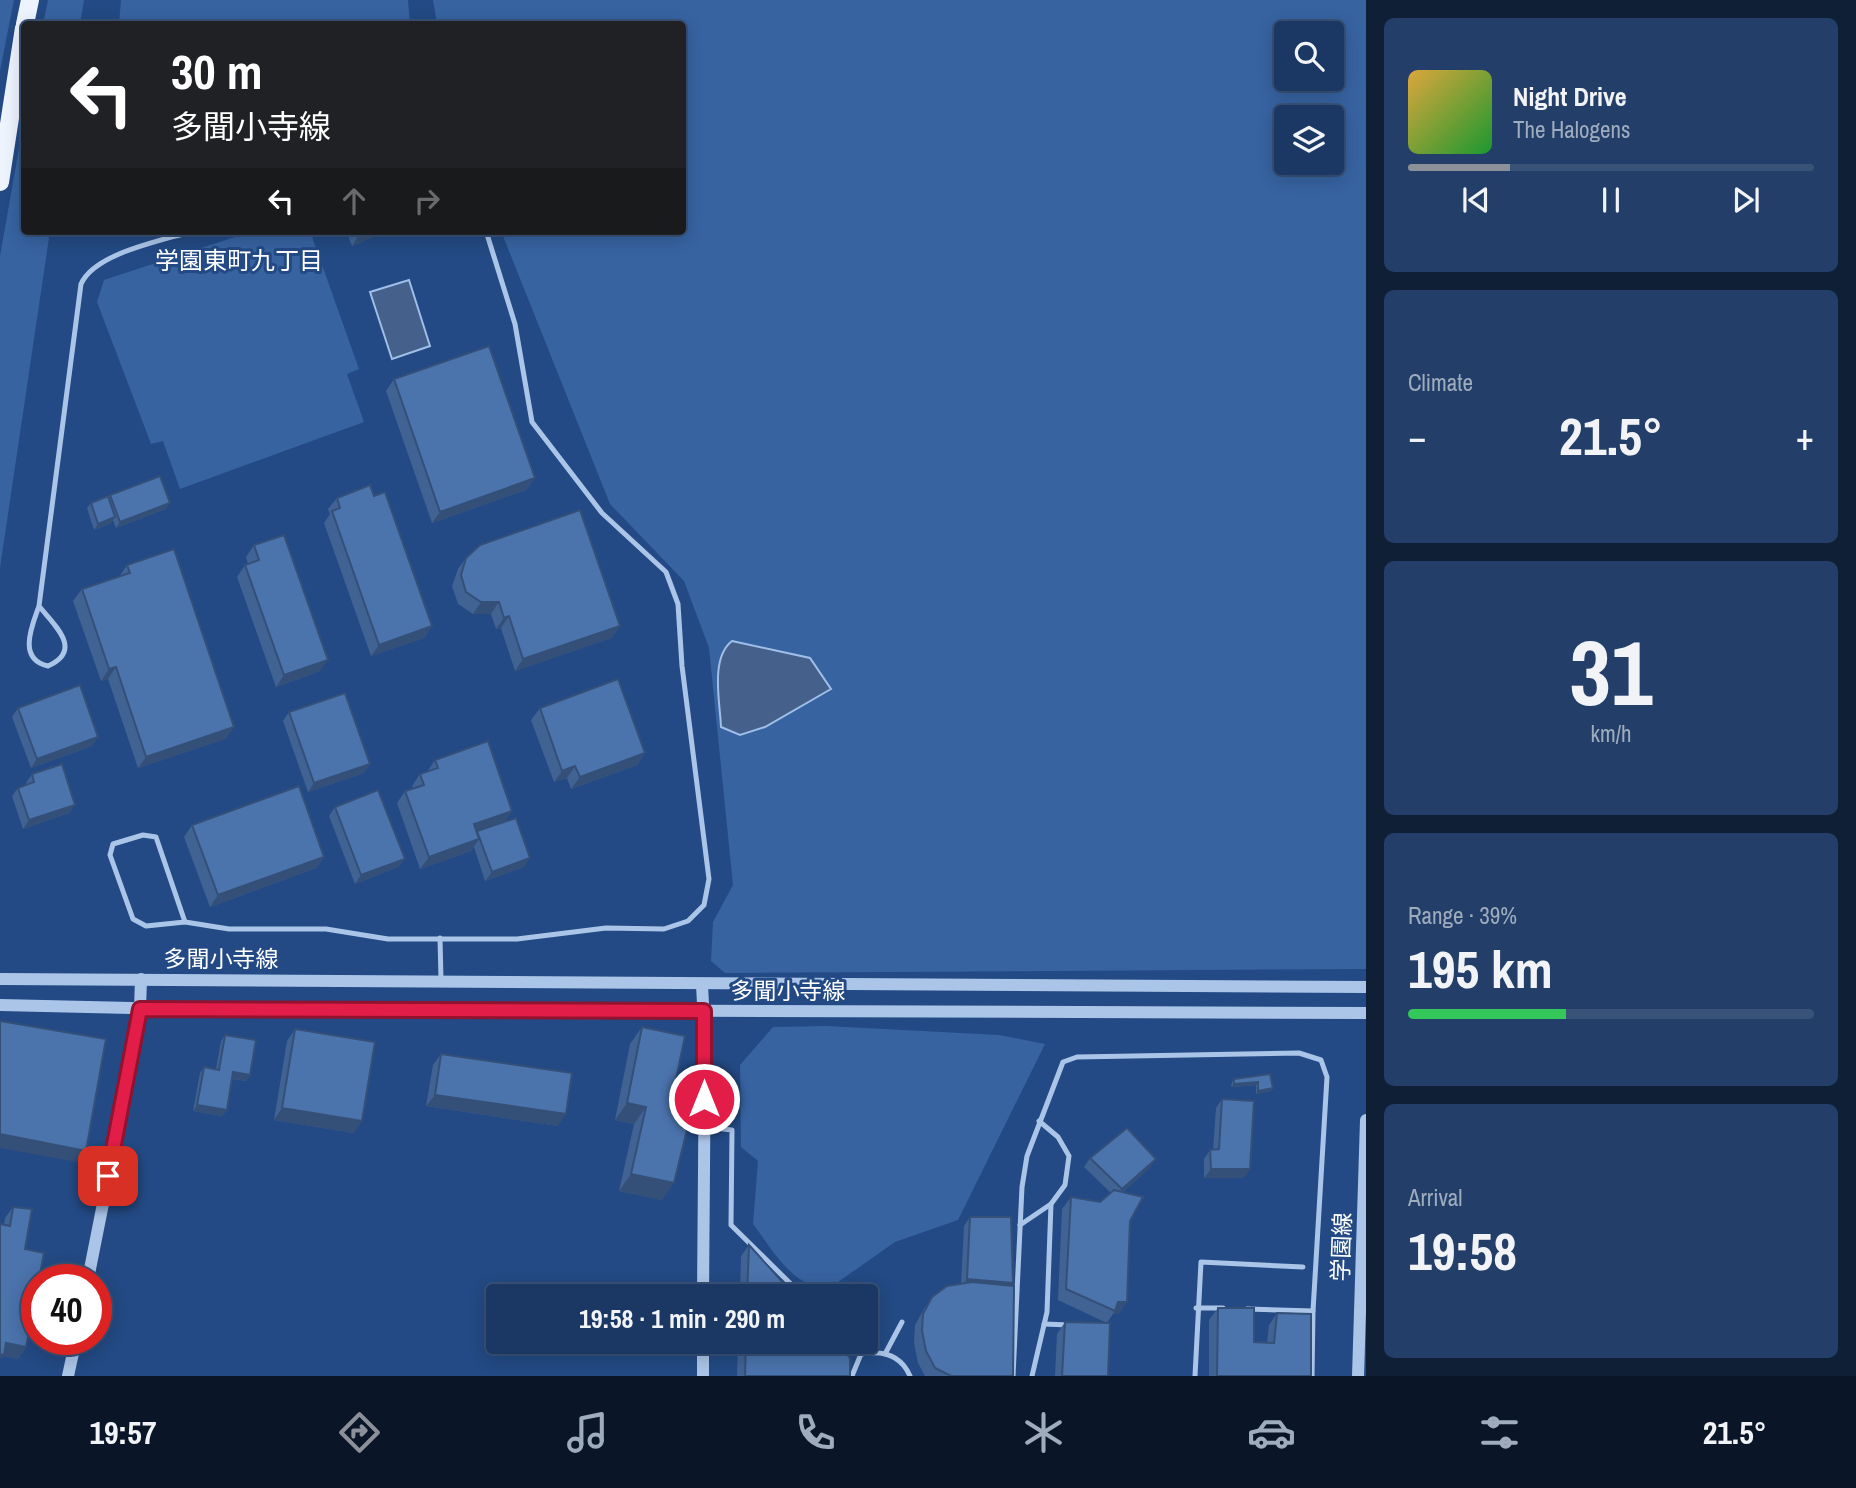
<!DOCTYPE html>
<html lang="en">
<head>
<meta charset="utf-8">
<style>
  :root { --surface:#1a3863; --page:#233f69; --text:#f1f3f6; --muted:#9facbe; --line:#385278; --accent:#8c9099 }
  body { margin:0; font-family:"Archivo Narrow","Noto Sans JP",sans-serif; background:var(--page); color:var(--text); height:100vh; display:flex; flex-direction:column; font-size:26px; white-space:nowrap }
  * { box-sizing:border-box; margin:0 }
  p { font-size:23px; color:var(--muted) }
  .icon { flex:none; width:38px; height:38px; fill:none; stroke:currentColor; stroke-width:2; stroke-linecap:round; stroke-linejoin:round }
  .map { position:relative; flex:1; overflow:hidden }
  .details { display:flex; flex-direction:column; gap:18px; padding:18px; background:#0e1f36; width:490px }
  .details>* { flex:none }
  .guide { position:absolute; left:21px; top:21px; width:665px; height:214px; border-radius:7px; box-shadow:0 4px 18px #0003,0 0 0 2px var(--line); background:#202124; color:#fff; overflow:hidden }
  .buttons { position:absolute; left:1274px; top:21px; display:grid; gap:14px }
  .buttons a { display:grid; place-items:center; width:70px; height:70px; border-radius:7px; background:var(--surface); box-shadow:0 4px 18px #0003,0 0 0 2px var(--line); font-size:35px }
  .speed { position:absolute; left:21px; top:1264px; display:flex; gap:14px; font-size:35px; font-weight:700; text-align:center }
  .speed>* { display:grid; place-content:center; width:91px; height:91px; border-radius:50%; background:var(--surface); box-shadow:0 4px 18px #0003,0 0 0 2px var(--line); line-height:1 }
  .speed .limit { border:10px solid #d22; background:#fff; color:#111 }
  .pin { position:absolute; display:grid; place-items:center; width:60px; height:60px; color:#fff; margin:-30px; border-radius:14px; box-shadow:0 4px 10px #0006 }
  .me { position:absolute; width:77px; margin:-38px; rotate:0deg; stroke-linejoin:round; filter:drop-shadow(0 0 5px #0008) }
  .turn { display:flex; align-items:center; gap:24px; height:147px; padding:0 35px; font-size:32px }
  .turn .icon { width:91px; height:91px; stroke-width:2.5 }
  .turn b { display:block; font-size:49px; line-height:60px }
  .lanes { display:flex; align-items:center; height:66px; padding:0 35px; background:#0003; justify-content:center; gap:35px; direction:ltr }
  .lanes .off { opacity:.35 }
  .big { font-size:52px; font-weight:800; line-height:1.1 }
  .details .tile { flex:1; display:flex; flex-direction:column; justify-content:center; gap:10px; min-width:0; padding:0 24px; border-radius:10px; background:var(--page) }
  .details .dial { align-items:center; gap:0 }
  .dial b { font-size:91px; line-height:1 }
  .song { display:flex; align-items:center; gap:21px }
  .cover { width:84px; height:84px; border-radius:10px; background:linear-gradient(135deg,hsl(40 70% 55%),hsl(130 70% 35%)) }
  .played { height:7px; border-radius:4px; background:linear-gradient(90deg,var(--accent) 25%,var(--line) 25%) }
  .keys { display:flex; justify-content:space-around; direction:ltr }
  .heat { display:flex; justify-content:space-between; align-items:center; font-size:38px; direction:ltr }
  .charge { height:10px; border-radius:5px; background:linear-gradient(90deg,#34c759 39%,var(--line) 0) }
  .trip { position:absolute; left:486px; top:1284px; width:392px; height:70px; border-radius:7px; background:var(--surface); box-shadow:0 4px 18px #0003,0 0 0 2px var(--line); font-weight:800; line-height:70px; text-align:center }
  .tabs { display:flex; height:112px; justify-content:space-around; align-items:center; background:#0a1628; color:var(--muted) }
  .tabs .icon { width:49px; height:49px }
  .tabs .selected { color:var(--accent) }
  .tabs b { font-size:32px; color:var(--text) }
  main { display:flex; flex:1; min-height:0 }
  .map>svg:first-child { display:block }
  .green { fill:#3763a1; fill-rule:evenodd }
  .water { fill:#45618b; stroke:#9fbfe9; stroke-width:2 }
  .lines { fill:none; stroke-linecap:round; stroke-linejoin:round }
  .service { stroke:#abc5e8; stroke-width:5 }
  .tertiary { stroke:#abc5e8; stroke-width:12 }
  .primary { stroke:#eef4fe; stroke-width:18 }
  .wall { fill:#406394 }
  .shaded-wall { fill:#345078 }
  .building { fill:#4b73ac; stroke:#345078; stroke-width:2 }
  .route-casing { stroke:#92132f; stroke-width:18 }
  .route { stroke:#e11d48; stroke-width:12 }
  .labels { text-anchor:middle; dominant-baseline:central; stroke-width:6; stroke-linejoin:round; paint-order:stroke }
  .street-label { font-size:23px; fill:#fff; stroke:#234a84 }
  .neighbourhood-label { font-size:24px; fill:#fff; stroke:#234a84 }
</style>
</head>
<body>
<main>
<div class="map">
<svg width="1366" height="1376" viewBox="0 0 1366 1376">
  <rect width="100%" height="100%" fill="#234a84"/>
  <g class="green">
    <path d="M0,0H14L0,71Z"/>
    <path d="M48,0H84L80,24H43Z"/>
    <path d="M121,0H408L410,24H119Z"/>
    <path d="M433,0H1366V969L725,973L711,961L713,922L733,885L709,648L684,581L610,504L501,231H682V24H437ZM1286,33H1332V79H1286ZM1286,117H1332V163H1286ZM732,641L810,658L831,689L765,727L740,735Z"/>
    <path d="M24,120V231H50L0,568V256Z"/>
    <path d="M253,231H310L359,369L347,374L364,422L180,489L163,441L151,444L97,302L104,280Z"/>
    <path d="M826,1026L999,1035L1045,1044L958,1220L895,1242L828,1289C793,1288 772,1249 753,1224L758,1161L741,1147L740,1065L773,1027Z"/>
  </g>
  <g class="water">
    <path d="M409,280L430,346L392,359L370,292Z"/>
    <path d="M732,641L810,658L831,689L765,727L740,735L721,727C720,702 710,658 732,641Z"/>
  </g>
  <g class="lines">
    <g class="service">
      <path d="M39,606C54,625 84,650 48,666C17,659 32,626 39,606L81,284C95,253 161,241 193,231"/>
      <path d="M185,922L146,926L133,919L110,855L113,844L143,835L156,837L185,922L229,929H326L388,939H517L606,928L664,929L688,921L704,905L709,879L682,666L678,604L666,572L602,513L532,422L515,324L486,231"/>
      <path d="M440,938L441,980"/>
      <path d="M704,1127L732,1130L731,1225L804,1297"/>
      <path d="M1020,1225L1051,1204"/>
      <path d="M1196,1308H1223"/>
      <path d="M1044,1324L1069,1325"/>
      <path d="M850,1342L861,1354"/>
      <path d="M861,1354C883,1350 901,1355 910,1376"/>
      <path d="M885,1354L902,1322"/>
      <path d="M852,1376L861,1354"/>
      <path d="M1013,1376L1022,1187L1027,1156L1063,1062L1077,1057L1299,1053L1321,1060L1327,1077L1313,1311L1247,1309"/>
      <path d="M1032,1376L1047,1312L1051,1204L1065,1185L1069,1156L1058,1137L1039,1121"/>
      <path d="M1195,1376L1201,1262L1303,1267"/>
      <path d="M1312,1376L1313,1311"/>
    </g>
    <g class="tertiary">
      <path d="M0,979L1366,987"/>
      <path d="M702,985L705,1041L703,1297"/>
      <path d="M0,1005L175,1009L1366,1013"/>
      <path d="M88,1279L134,1048L140,1009L141,979"/>
      <path d="M68,1376L76,1339"/>
      <path d="M703,1376V1342"/>
      <path d="M1358,1376L1366,1120"/>
    </g>
    <g class="primary">
      <path d="M25,24L30,0"/>
      <path d="M0,182L24,28"/>
    </g>
  </g>
  <g class="wall">
    <path d="M346,231H388L352,246Z"/>
    <path d="M394,379L535,478L526,490L432,523L386,391Z"/>
    <path d="M110,495L166,509L116,528L113,520L111,523L94,530L87,508L91,503L108,497Z"/>
    <path d="M337,498L432,626L424,638L371,656L324,523L330,514L328,509Z"/>
    <path d="M254,545L320,671L276,687L237,577L245,565L248,564L246,557Z"/>
    <path d="M466,558L620,626L611,638L515,671L501,628L496,629L491,614H473L458,604L452,586L458,569Z"/>
    <path d="M127,565L234,727L225,739L138,768L108,679L101,681L73,601L82,589L119,577Z"/>
    <path d="M18,708L92,746L31,768L12,717Z"/>
    <path d="M540,708L645,753L637,765L571,789L567,778L554,782L531,720Z"/>
    <path d="M289,712L370,764L364,773L308,792L283,721Z"/>
    <path d="M435,760L512,811L504,822L524,867L485,881L474,847L471,851L420,869L397,803L405,791L413,789L412,786L420,774L427,772Z"/>
    <path d="M32,774L75,805L69,813L23,829L12,796L18,788L26,785V783Z"/>
    <path d="M335,807L405,859L398,867L355,884L329,816Z"/>
    <path d="M192,825L324,857L316,868L210,907L184,837Z"/>
    <path d="M642,1027L671,1103L662,1200L619,1191L634,1124L615,1120L630,1044Z"/>
    <path d="M295,1029L354,1133L274,1120L287,1041Z"/>
    <path d="M225,1035L250,1075L246,1081L232,1079L227,1110L222,1116L193,1111L200,1073L204,1067L216,1069L221,1041Z"/>
    <path d="M441,1054L558,1126L426,1106L433,1065Z"/>
    <path d="M1270,1074L1271,1091L1256,1094V1085L1231,1087L1232,1082L1234,1079Z"/>
    <path d="M1222,1099L1244,1178H1204V1159L1210,1150H1213L1216,1108Z"/>
    <path d="M1090,1158L1156,1159L1149,1168L1123,1192L1130,1221L1127,1302L1118,1314H1113L1107,1323L1058,1300L1062,1209L1071,1197L1100,1202L1111,1193L1084,1167Z"/>
    <path d="M13,1207L25,1249L26,1347L18,1359L3,1356L4,1225L5,1218Z"/>
    <path d="M970,1217L1011,1286L1012,1376H925L918,1363L914,1343L915,1325L924,1309L932,1297L961,1284L964,1226Z"/>
    <path d="M749,1245L796,1297H740L741,1256Z"/>
    <path d="M1218,1308L1254,1342L1267,1343L1269,1325L1277,1313L1311,1376H1209V1320Z"/>
    <path d="M1065,1322L1108,1376H1055L1057,1334Z"/>
    <path d="M738,1342H837L850,1376H737Z"/>
  </g>
  <g class="shaded-wall">
    <path d="M373,231H388L352,246L358,237Z"/>
    <path d="M535,478L526,490L432,523L440,512Z"/>
    <path d="M170,503L166,509L116,528L120,522Z"/>
    <path d="M115,517L111,523L94,530L98,524Z"/>
    <path d="M481,602H499L491,614H473Z"/>
    <path d="M509,616L501,628L496,629L504,618Z"/>
    <path d="M432,626L424,638L371,656L379,645Z"/>
    <path d="M620,626L611,638L515,671L523,659Z"/>
    <path d="M328,660L320,671L276,687L284,675Z"/>
    <path d="M116,667L108,679L101,681L109,669Z"/>
    <path d="M234,727L225,739L138,768L146,757Z"/>
    <path d="M98,737L92,746L31,768L37,759Z"/>
    <path d="M645,753L637,765L571,789L580,777Z"/>
    <path d="M370,764L364,773L308,792L314,783Z"/>
    <path d="M575,766L567,778L554,782L562,771Z"/>
    <path d="M75,805L69,813L23,829L29,820Z"/>
    <path d="M512,811L504,822L466,836L474,824Z"/>
    <path d="M479,839L471,851L420,869L429,857Z"/>
    <path d="M324,857L316,868L210,907L218,895Z"/>
    <path d="M530,858L524,867L485,881L492,872Z"/>
    <path d="M405,859L398,867L355,884L361,875Z"/>
    <path d="M233,1072L250,1075L246,1081L229,1078Z"/>
    <path d="M1258,1082L1256,1085L1231,1087L1234,1084Z"/>
    <path d="M1273,1088L1271,1091L1256,1094L1258,1091Z"/>
    <path d="M435,1095L566,1114L558,1126L426,1106Z"/>
    <path d="M627,1103L646,1107L634,1124L615,1120Z"/>
    <path d="M197,1105L227,1110L222,1116L193,1111Z"/>
    <path d="M282,1108L362,1121L354,1133L274,1120Z"/>
    <path d="M0,1134L86,1151L77,1162L0,1148Z"/>
    <path d="M1156,1159L1149,1168L1116,1198L1122,1189Z"/>
    <path d="M1211,1169H1250L1244,1178H1204Z"/>
    <path d="M631,1174L674,1183L662,1200L619,1191Z"/>
    <path d="M967,1279L1013,1283L1007,1292L961,1288Z"/>
    <path d="M1118,1302H1127L1118,1314H1113Z"/>
    <path d="M6,1343L26,1347L18,1359L3,1356L0,1360V1352Z"/>
  </g>
  <g class="building">
    <path d="M356,231H373L358,237Z"/>
    <path d="M489,346L535,478L440,512L394,379Z"/>
    <path d="M160,476L170,503L120,522L110,495Z"/>
    <path d="M370,485L374,496L385,492L432,626L379,645L332,511L340,508L337,498Z"/>
    <path d="M108,496L115,517L98,524L91,503Z"/>
    <path d="M580,510L620,626L523,659L509,616L504,618L499,602H481L466,592L461,575L466,558L480,545Z"/>
    <path d="M284,535L328,660L284,675L245,565L259,560L254,545Z"/>
    <path d="M174,549L234,727L146,757L116,667L109,669L82,589L130,573L127,565Z"/>
    <path d="M618,679L645,753L580,777L575,766L562,771L540,708Z"/>
    <path d="M80,685L98,737L37,759L18,708Z"/>
    <path d="M345,693L370,764L314,783L289,712Z"/>
    <path d="M488,741L512,811L474,824L479,839L429,857L405,791L424,785L420,774L438,768L435,760Z"/>
    <path d="M62,764L75,805L29,820L18,788L34,782L32,774Z"/>
    <path d="M299,786L324,857L218,895L192,825Z"/>
    <path d="M378,790L405,859L361,875L335,807Z"/>
    <path d="M516,818L530,858L492,872L477,831Z"/>
    <path d="M0,1021L106,1039L86,1151L0,1134Z"/>
    <path d="M642,1027L685,1036L671,1103L692,1109L674,1183L631,1174L646,1107L627,1103Z"/>
    <path d="M295,1029L375,1042L362,1121L282,1108Z"/>
    <path d="M225,1035L256,1040L250,1075L233,1072L227,1110L197,1105L204,1067L219,1070Z"/>
    <path d="M441,1054L572,1073L566,1114L435,1095Z"/>
    <path d="M1270,1074L1273,1088L1258,1091V1082L1234,1084V1079Z"/>
    <path d="M1222,1099L1254,1101L1250,1169H1211L1210,1150L1219,1149Z"/>
    <path d="M1127,1128L1156,1159L1122,1189L1090,1158Z"/>
    <path d="M1114,1190L1143,1197L1130,1221L1127,1302H1118L1115,1311L1066,1289L1071,1197L1100,1202Z"/>
    <path d="M13,1207L32,1209L25,1249L44,1253L39,1279H37V1293L26,1347L6,1343L4,1355L0,1354V1224L10,1226Z"/>
    <path d="M970,1217H1011L1013,1283L967,1279Z"/>
    <path d="M749,1245L796,1297H747Z"/>
    <path d="M972,1282L1014,1286L1013,1376H951L935,1368L926,1351L922,1331L923,1314L932,1297L947,1286Z"/>
    <path d="M1218,1308H1254V1342L1274,1343L1277,1313L1311,1314V1376H1217Z"/>
    <path d="M866,1310L875,1318L866,1326Z"/>
    <path d="M1065,1322L1110,1323L1108,1376H1062Z"/>
    <path d="M746,1342H837L850,1358V1376H745Z"/>
  </g>
  <g class="lines">
    <g class="route-casing">
      <path id="route" d="M108,1176L140,1009L704,1011V1099"/>
    </g>
    <use href="#route" class="route"/>
  </g>
  <g class="labels">
    <g class="street-label">
      <text x="221" y="958">多聞小寺線</text>
      <text x="788" y="990">多聞小寺線</text>
      <text transform="translate(1341 1247) rotate(-88)">学園線</text>
    </g>
    <g class="neighbourhood-label">
      <text x="239" y="260">学園東町九丁目</text>
    </g>
  </g>
</svg>
<div class="buttons">
<a><svg class="icon" aria-label="search" viewBox="0 0 24 24"><circle cx="10" cy="10" r="6"/><path d="M15 15l6 6"/></svg></a>
<a><svg class="icon" aria-label="layers" viewBox="0 0 24 24"><path d="M12 4l9 5-9 5-9-5zM3 14l9 5 9-5"/></svg></a>
</div>
<div class="speed"><div class="limit">40</div></div>
<div class="pin" style="left:108px;top:1176px;background:#d93025"><svg class="icon" aria-label="arrive" viewBox="0 0 24 24"><path d="M6 21V4h12l-3 4 3 4H6"/></svg></div>
<svg class="me" style="left:704px;top:1099px" viewBox="-20 -20 40 40"><circle r="17" fill="#e11d48" stroke="#fff" stroke-width="3"/><path d="M0-11L8 9 0 5-8 9z" fill="#fff"/></svg>
<div class="trip">19:58 · 1 min · 290 m</div>
<div class="guide">
<div class="turn"><svg class="icon" aria-label="left" viewBox="0 0 24 24"><path d="M17 20v-9H6M10 6l-5 5 5 5"/></svg><div><b>30 m</b>多聞小寺線</div></div>
<div class="lanes"><svg class="icon" aria-label="left" viewBox="0 0 24 24"><path d="M17 20v-9H6M10 6l-5 5 5 5"/></svg><svg class="icon off" aria-label="ahead" viewBox="0 0 24 24"><path d="M12 20V5M6 11l6-6 6 6"/></svg><svg class="icon off" aria-label="right" viewBox="0 0 24 24"><path d="M7 20v-9h11M14 6l5 5-5 5"/></svg></div>
</div>
</div>
<section class="details">
<div class="tile">
<div class="song"><i class="cover"></i><div><b>Night Drive</b><p>The Halogens</p></div></div>
<div class="played"></div>
<div class="keys"><svg class="icon" aria-label="previous" viewBox="0 0 24 24"><path d="M18 5L8 12l10 7zM5 5v14"/></svg><svg class="icon" aria-label="pause" viewBox="0 0 24 24"><path d="M8 5v14M16 5v14"/></svg><svg class="icon" aria-label="next" viewBox="0 0 24 24"><path d="M6 5l10 7-10 7zM19 5v14"/></svg></div>
</div>
<div class="tile"><p>Climate</p>
<div class="heat"><a>−</a><b class="big">21.5°</b><a>+</a></div>
</div>
<div class="tile dial"><b>31</b><p>km/h</p></div>
<div class="tile"><p>Range · 39%</p><b class="big">195 km</b><div class="charge"></div></div>
<div class="tile"><p>Arrival</p><b class="big">19:58</b></div>
</section>
</main>
<nav class="tabs">
<b>19:57</b>
<svg class="icon selected" aria-label="directions" viewBox="0 0 24 24"><path d="M12 3l9 9-9 9-9-9zM9 14v-3h6M13 9l2 2-2 2"/></svg>
<svg class="icon" aria-label="music" viewBox="0 0 24 24"><path d="M9 18V5l10-2v13"/><circle cx="6" cy="18" r="3"/><circle cx="16" cy="16" r="3"/></svg>
<svg class="icon" aria-label="phone" viewBox="0 0 24 24"><path d="M5 4h4l2 5-3 2q2 4 5 5l2-3 5 2v4C11 20 4 13 5 4z"/></svg>
<svg class="icon" aria-label="climate" viewBox="0 0 24 24"><path d="M12 3v18M4 7l16 10M4 17L20 7"/></svg>
<svg class="icon" aria-label="car" viewBox="0 0 24 24"><path d="M5 17H2v-5l4-1 3-4h7l3 4 3 1v5h-3M9 17h6M6 11h13"/><circle cx="7" cy="17" r="2"/><circle cx="17" cy="17" r="2"/></svg>
<svg class="icon" aria-label="filters" viewBox="0 0 24 24"><path d="M4 7h16M4 17h16"/><circle cx="9" cy="7" r="2"/><circle cx="15" cy="17" r="2"/></svg>
<b>21.5°</b>
</nav>
</body>
</html>
